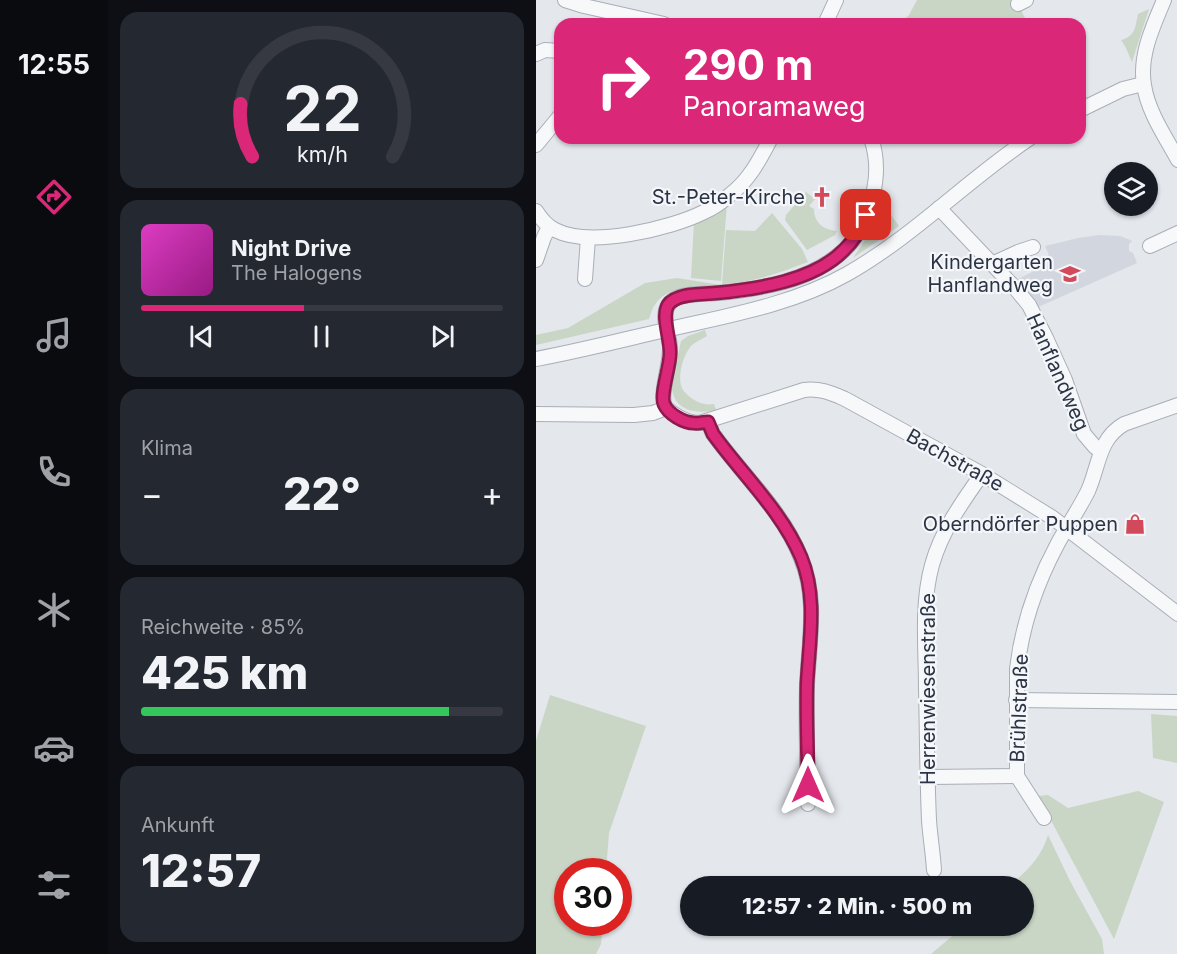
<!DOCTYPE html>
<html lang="de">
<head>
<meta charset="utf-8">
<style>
  :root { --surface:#171b24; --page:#242831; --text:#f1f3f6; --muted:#9ea1a6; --line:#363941; --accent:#db2777 }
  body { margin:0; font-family:Inter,sans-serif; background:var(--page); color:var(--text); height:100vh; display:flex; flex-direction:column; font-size:22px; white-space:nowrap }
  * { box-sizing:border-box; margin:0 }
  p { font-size:20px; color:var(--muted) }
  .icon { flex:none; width:33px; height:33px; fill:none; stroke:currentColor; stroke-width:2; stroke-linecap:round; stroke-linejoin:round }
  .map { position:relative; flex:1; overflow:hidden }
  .panel { display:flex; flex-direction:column; gap:12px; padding:12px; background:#0d0f14; width:428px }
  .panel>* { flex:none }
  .guide { position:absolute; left:18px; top:18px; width:532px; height:126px; border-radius:18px; box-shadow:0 2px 4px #0004; background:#db2777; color:#fff; overflow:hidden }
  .tools { position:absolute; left:568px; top:162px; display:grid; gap:12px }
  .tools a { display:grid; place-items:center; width:54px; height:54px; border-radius:50%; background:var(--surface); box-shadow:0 2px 4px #0004; font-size:30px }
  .speed { position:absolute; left:18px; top:858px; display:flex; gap:12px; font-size:30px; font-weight:700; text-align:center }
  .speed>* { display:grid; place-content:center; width:78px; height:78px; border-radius:50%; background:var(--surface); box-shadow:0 2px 4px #0004; line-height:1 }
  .speed .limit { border:9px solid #d22; background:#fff; color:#111 }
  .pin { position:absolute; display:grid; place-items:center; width:51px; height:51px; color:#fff; margin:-26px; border-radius:12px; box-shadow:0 3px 9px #0006 }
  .me { position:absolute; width:66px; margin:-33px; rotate:0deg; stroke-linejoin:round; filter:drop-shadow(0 0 4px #0008) }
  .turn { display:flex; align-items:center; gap:21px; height:126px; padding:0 30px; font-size:27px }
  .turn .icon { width:78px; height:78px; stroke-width:2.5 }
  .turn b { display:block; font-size:42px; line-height:51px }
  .big { font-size:45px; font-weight:800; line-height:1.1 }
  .panel .tile { flex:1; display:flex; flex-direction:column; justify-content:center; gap:9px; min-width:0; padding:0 21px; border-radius:18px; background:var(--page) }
  .panel .dial { align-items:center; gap:0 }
  .dial svg { height:156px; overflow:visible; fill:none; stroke:var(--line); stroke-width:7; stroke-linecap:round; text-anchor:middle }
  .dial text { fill:var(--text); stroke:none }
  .song { display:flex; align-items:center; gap:18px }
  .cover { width:72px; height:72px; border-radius:9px; background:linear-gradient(135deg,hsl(310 70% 55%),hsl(310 70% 35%)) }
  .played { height:6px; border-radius:3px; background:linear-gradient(90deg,var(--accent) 45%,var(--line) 45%) }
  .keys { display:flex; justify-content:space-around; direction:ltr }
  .heat { display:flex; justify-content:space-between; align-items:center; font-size:33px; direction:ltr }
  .charge { height:9px; border-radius:4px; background:linear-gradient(90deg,#34c759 85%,var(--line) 0) }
  .trip { position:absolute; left:144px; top:876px; width:354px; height:60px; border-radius:30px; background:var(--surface); box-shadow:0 2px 4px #0004; font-weight:800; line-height:60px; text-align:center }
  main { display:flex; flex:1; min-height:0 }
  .dock { display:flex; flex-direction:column; width:108px; justify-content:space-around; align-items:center; background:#090b0e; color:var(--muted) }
  .dock .icon { width:42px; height:42px }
  .dock .selected { color:var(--accent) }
  .dock b { font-size:27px; color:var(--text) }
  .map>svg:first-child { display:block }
  .built { fill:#d2d6de }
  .green { fill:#c9d6c5 }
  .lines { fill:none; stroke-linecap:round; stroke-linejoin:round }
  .minor-casing { stroke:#a9aeb7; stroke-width:16 }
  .minor { stroke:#f7f8fa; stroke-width:14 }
  .route-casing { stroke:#8e194d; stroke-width:15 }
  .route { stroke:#db2777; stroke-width:10 }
  .labels { text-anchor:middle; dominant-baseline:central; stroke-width:4.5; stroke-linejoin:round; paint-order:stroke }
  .poi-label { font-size:20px; fill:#2b3445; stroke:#f4f6f9; text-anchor:end }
  .street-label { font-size:20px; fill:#2b3445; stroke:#f4f6f9 }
</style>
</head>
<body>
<main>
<nav class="dock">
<b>12:55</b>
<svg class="icon selected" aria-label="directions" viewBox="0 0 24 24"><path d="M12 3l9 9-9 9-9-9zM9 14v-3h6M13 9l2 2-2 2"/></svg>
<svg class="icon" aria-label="music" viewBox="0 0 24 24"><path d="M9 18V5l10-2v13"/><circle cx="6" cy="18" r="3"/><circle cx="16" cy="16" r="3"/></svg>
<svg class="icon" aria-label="phone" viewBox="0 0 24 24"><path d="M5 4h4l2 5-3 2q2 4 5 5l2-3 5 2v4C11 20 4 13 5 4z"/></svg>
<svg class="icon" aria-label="climate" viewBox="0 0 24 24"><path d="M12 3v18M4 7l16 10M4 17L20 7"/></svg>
<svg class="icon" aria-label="car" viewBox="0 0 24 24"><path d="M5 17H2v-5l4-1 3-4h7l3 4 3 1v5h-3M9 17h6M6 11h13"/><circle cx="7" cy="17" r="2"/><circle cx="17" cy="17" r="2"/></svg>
<svg class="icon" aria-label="filters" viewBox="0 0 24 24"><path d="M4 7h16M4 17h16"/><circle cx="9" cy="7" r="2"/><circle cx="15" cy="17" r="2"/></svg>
</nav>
<section class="panel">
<div class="tile dial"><svg viewBox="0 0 100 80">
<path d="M14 69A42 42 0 1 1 86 69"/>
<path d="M14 69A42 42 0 0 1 8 42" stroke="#db2777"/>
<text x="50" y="56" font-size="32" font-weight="700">22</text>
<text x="50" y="72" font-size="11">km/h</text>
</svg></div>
<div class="tile">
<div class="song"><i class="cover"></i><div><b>Night Drive</b><p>The Halogens</p></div></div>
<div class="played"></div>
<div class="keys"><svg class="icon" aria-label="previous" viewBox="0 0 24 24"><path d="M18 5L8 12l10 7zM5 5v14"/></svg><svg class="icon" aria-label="pause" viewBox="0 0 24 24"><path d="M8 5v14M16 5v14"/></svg><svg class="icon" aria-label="next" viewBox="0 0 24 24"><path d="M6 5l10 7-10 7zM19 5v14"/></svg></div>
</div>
<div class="tile"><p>Klima</p>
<div class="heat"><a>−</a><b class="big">22°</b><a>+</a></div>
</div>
<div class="tile"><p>Reichweite · 85%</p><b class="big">425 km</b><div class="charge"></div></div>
<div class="tile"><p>Ankunft</p><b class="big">12:57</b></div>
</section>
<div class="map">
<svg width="642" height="954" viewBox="0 0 642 954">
  <rect width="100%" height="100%" fill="#e4e7ec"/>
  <path class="built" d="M563,235L584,236L594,240L596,241L593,244V251L597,253L601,263L500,308L480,280L502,269L499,261L513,255L509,246L542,238Z"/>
  <g class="green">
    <path d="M381,0H480L492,24H364L373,15Z"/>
    <path d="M613,9L596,62L589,46L585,40C600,36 599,27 602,14Z"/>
    <path d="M270,192L279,199L273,206L278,209C278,223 288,230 301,231L299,235L271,250L249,220L250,215Z"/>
    <path d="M343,198L363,226L317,258L331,237L336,226Z"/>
    <path d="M191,203L185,281L155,278L158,221Z"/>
    <path d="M236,213L266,249L272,262C244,273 215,283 186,284L190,230L219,231Z"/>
    <path d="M141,278L185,285C164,287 135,284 121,302C117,306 115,313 113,319L0,345V335L32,328L109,283Z"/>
    <path d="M169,330L171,336C166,339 159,342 155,346C147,356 141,376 146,388C148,393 155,398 160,401C166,404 171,405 178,404L180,410C159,415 134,410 136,382L145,341L152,336Z"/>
    <path d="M14,695L110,726L73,833L70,871L32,872V922L67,923L65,944L60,954H0V741Z"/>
    <path d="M615,714L641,716V763L617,758Z"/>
    <path d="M602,791L628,802L578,939L502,796L512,795L532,808Z"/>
    <path d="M512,835L534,881L566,939L568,954H395L428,926H488V886H473C491,871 505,858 512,835Z"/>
  </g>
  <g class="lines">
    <g class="minor-casing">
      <g id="minor">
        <path d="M29,0L48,6L128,24"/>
        <path d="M628,0C617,26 603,56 608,85C612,112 629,136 642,160"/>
        <path d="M482,4L490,0"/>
        <path d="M289,24L300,0"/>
        <path d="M0,54L9,50L24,51"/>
        <path d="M544,110L587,89L607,84"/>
        <path d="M335,138C343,161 341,187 332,210C327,225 319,241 306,252C274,281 224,289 182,293C170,294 146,293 137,300C122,311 133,333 134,347C135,363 123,395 129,406C132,411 138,414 143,417C150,421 156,423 164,423L268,390C284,388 295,393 309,399L446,474L517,518L642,614"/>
        <path d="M0,145L24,116"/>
        <path d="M403,208L479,288L493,305L510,338L529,380L548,434L559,447L565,451"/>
        <path d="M0,211C5,219 11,226 19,230C54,248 134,229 168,212C178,208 187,201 195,194C214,179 224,159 235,138"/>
        <path d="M614,246L642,233"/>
        <path d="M0,260L8,237L13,227"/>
        <path d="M456,264L482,252L497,247"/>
        <path d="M49,279L52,238"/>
        <path d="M0,359C43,351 86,340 129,330C190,316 256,305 311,274C378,236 431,180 494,138"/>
        <path d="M0,414L98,415L117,413L130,408"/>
        <path d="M172,422L177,434L183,442C211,479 248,514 265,558C282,598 273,642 271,685C270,724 271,764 272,804"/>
        <path d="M480,700L642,702"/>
        <path d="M392,777L481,776"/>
        <path d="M508,818L481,776V669C486,625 501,582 522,543C532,525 543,509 552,491C563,467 562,439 588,424L642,405"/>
        <path d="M398,870C397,853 394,836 393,820C391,776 391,732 390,688C390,647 385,605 396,565C405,532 426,502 446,474"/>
      </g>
    </g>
    <use href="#minor" class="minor"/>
  </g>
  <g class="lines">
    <g class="route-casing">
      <path id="route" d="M272,785C272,751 270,718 271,684C273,642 282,598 265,557C247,514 211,479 183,442L177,434L172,422C167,422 162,424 158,423C148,423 132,414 128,404C124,394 134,367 134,354C135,340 125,317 132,305C140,293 167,294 180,293C221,289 278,281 308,250C318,241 325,228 330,215"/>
    </g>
    <use href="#route" class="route"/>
  </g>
  <defs>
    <g id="church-bare" transform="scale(1.62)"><path d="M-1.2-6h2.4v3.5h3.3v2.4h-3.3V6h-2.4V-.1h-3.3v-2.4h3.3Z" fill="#d1495b" stroke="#f4f6f9" stroke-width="2.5" paint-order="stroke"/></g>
    <g id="school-bare" transform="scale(1.62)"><path d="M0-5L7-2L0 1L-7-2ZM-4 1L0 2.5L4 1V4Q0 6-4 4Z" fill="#d1495b" stroke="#f4f6f9" stroke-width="2.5" paint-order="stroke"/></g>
    <g id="shop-bare" transform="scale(1.62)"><path d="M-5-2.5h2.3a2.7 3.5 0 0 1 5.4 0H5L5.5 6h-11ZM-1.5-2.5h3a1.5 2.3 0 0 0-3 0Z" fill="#d1495b" stroke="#f4f6f9" stroke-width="2.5" paint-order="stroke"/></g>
  </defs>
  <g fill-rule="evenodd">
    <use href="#church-bare" x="286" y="197"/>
    <use href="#school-bare" x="534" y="274"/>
    <use href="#shop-bare" x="599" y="524"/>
  </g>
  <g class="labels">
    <g class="poi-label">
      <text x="269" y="197">St.-Peter-Kirche</text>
      <text x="517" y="262">Kindergarten<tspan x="517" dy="23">Hanflandweg</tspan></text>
      <text x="582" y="524">Oberndörfer Puppen</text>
    </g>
    <g class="street-label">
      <text transform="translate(522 372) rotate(66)">Hanflandweg</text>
      <text transform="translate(419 460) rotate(29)">Bachstraße</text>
      <text transform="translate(392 689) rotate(-90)">Herrenwiesenstraße</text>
      <text transform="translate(483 708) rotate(-88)">Brühlstraße</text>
    </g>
  </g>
</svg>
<div class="tools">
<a><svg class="icon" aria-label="layers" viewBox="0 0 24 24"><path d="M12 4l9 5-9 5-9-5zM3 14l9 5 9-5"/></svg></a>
</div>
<div class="speed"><div class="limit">30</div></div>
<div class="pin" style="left:330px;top:215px;background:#d93025"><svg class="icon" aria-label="arrive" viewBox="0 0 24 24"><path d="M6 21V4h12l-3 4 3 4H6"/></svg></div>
<svg class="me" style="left:272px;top:785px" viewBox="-20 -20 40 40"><path d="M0-17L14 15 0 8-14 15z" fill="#db2777" stroke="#fff" stroke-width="4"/></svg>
<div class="trip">12:57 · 2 Min. · 500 m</div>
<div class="guide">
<div class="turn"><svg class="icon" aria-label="right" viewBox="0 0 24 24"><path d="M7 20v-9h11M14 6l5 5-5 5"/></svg><div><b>290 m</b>Panoramaweg</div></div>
</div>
</div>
</main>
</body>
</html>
